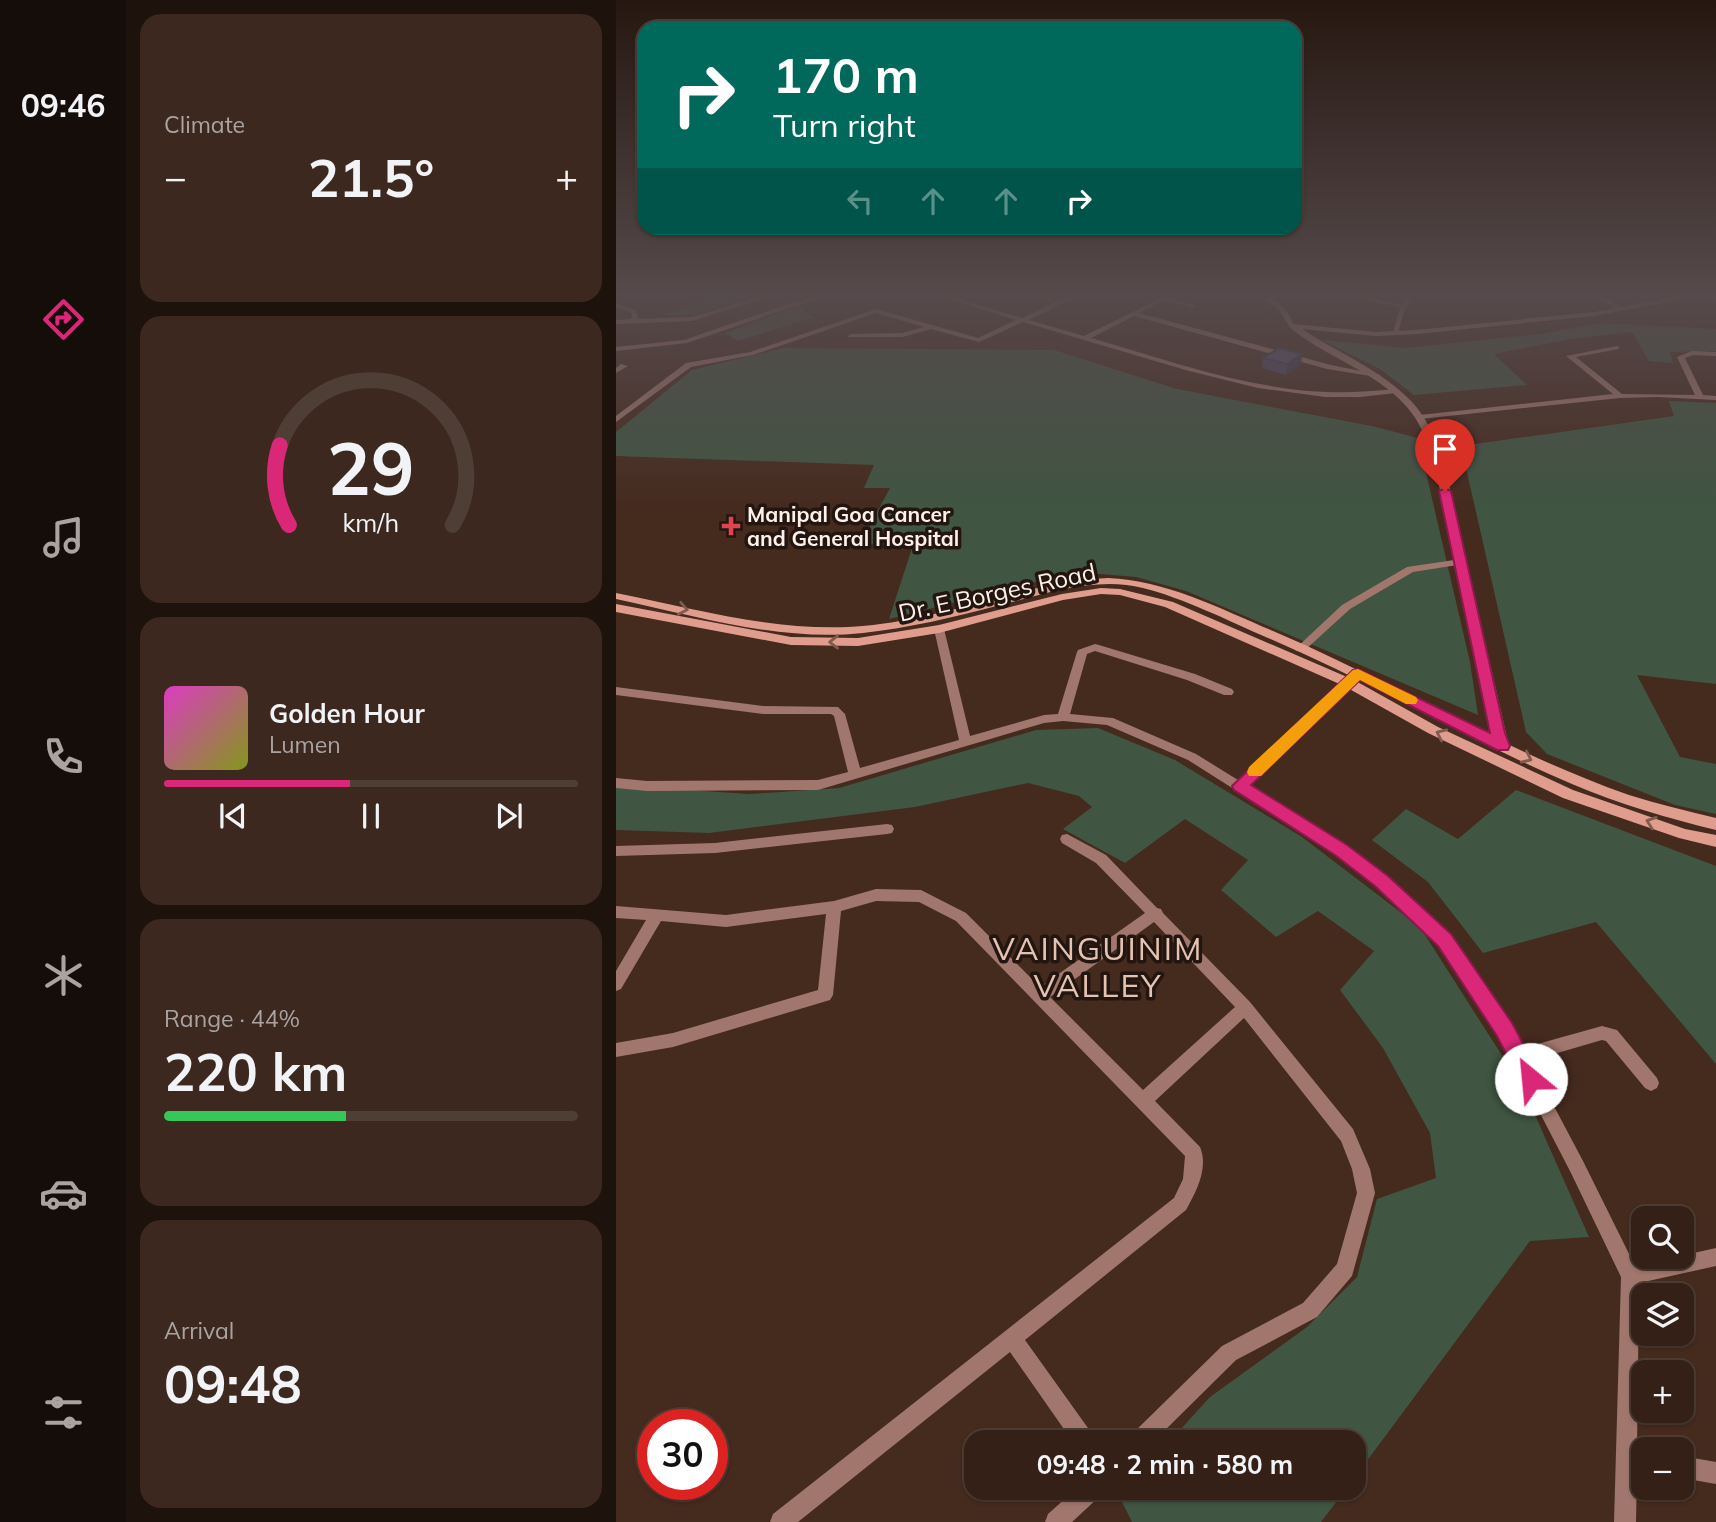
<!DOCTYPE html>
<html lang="en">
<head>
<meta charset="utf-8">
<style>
  :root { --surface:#342016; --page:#3c281f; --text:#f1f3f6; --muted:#a9a3a1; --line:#4e3e35; --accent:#db2777 }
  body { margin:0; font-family:Mulish,sans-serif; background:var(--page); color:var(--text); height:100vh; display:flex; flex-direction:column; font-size:26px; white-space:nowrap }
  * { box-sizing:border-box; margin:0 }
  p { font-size:23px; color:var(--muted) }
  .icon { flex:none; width:38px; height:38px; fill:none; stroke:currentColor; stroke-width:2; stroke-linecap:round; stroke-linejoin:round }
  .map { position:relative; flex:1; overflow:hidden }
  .details { display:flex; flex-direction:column; gap:14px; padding:14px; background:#1d120c; width:490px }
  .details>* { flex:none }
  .top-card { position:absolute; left:21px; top:21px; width:665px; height:214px; border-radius:21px; box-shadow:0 2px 5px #0004,0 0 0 2px var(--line); background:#00695c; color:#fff; overflow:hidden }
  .tools { position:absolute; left:1015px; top:1206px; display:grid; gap:14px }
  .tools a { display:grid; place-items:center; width:63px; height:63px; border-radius:14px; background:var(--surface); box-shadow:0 2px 5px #0004,0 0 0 2px var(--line); font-size:35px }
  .speed { position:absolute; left:21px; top:1409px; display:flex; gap:14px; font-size:35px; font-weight:700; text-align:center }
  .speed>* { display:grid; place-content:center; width:91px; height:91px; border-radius:50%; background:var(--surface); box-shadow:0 2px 5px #0004,0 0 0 2px var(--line); line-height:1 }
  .speed .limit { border:10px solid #d22; background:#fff; color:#111 }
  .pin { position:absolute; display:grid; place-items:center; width:60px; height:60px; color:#fff; margin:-72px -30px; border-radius:50% 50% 50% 0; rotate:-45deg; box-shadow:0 0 7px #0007 }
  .pin .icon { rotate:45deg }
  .me { position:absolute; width:77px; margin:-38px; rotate:332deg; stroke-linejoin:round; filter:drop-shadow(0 0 5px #0008) }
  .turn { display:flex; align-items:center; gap:24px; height:147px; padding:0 21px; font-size:32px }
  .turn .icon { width:91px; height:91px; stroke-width:2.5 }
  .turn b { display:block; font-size:49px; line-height:60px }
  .lanes { display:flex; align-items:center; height:66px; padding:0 21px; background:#0003; justify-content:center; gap:35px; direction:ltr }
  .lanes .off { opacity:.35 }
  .big { font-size:52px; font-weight:700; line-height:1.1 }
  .details .card { flex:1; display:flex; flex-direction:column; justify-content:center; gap:10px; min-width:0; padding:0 24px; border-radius:21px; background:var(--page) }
  .details .dial { align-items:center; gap:0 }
  .dial svg { height:182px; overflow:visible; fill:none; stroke:var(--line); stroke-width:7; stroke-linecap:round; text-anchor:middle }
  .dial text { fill:var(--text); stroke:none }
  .song { display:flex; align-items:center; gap:21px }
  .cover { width:84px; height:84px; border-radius:10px; background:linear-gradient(135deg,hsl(310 70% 55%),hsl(70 70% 35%)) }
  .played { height:7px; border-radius:4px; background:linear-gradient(90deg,var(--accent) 45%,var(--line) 45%) }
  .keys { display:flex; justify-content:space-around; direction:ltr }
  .heat { display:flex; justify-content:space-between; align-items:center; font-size:38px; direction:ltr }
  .charge { height:10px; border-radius:5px; background:linear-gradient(90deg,#34c759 44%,var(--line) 0) }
  .trip { position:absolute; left:348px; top:1430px; width:402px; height:70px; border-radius:21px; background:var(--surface); box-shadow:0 2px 5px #0004,0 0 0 2px var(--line); font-weight:700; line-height:70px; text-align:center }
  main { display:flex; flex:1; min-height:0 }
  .tabs { display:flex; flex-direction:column; width:126px; justify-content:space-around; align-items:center; background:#150d09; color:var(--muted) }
  .tabs .icon { width:49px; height:49px }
  .tabs .active { color:var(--accent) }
  .tabs b { font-size:32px; color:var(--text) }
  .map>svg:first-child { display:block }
  .green { fill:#405542 }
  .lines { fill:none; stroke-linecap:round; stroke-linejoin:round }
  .minor { fill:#a1776d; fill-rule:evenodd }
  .tertiary { fill:#a1776d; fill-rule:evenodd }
  .secondary { fill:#e09d8e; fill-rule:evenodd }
  .wall { fill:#494566 }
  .shaded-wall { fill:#3c3853 }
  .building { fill:#555077; stroke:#3c3853; stroke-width:2 }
  .oneway { stroke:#825a50 }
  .route { fill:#db2777; stroke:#8e194d; stroke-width:2 }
  .slow { fill:#f59e0b }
  .health-dot { fill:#e0444e; stroke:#231611; stroke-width:2.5 }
  .labels { text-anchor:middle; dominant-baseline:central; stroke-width:7; stroke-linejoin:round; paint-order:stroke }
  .far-poi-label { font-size:21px; font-weight:bold; fill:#fff1ea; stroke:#231611; text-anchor:start }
  .street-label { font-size:24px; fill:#fff1ea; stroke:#231611 }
  .near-neighbourhood-label { font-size:32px; letter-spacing:2px; fill:#e5c3b3; stroke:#231611 }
</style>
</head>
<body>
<main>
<nav class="tabs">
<b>09:46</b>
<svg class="icon active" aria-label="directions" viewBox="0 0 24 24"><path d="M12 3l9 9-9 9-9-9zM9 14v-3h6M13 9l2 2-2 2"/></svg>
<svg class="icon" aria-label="music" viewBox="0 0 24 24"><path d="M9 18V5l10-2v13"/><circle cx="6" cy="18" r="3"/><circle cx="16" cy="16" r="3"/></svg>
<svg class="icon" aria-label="phone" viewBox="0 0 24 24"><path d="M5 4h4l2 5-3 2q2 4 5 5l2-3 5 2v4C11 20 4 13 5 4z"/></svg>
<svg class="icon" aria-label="climate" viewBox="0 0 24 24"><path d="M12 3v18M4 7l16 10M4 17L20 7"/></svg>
<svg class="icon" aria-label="car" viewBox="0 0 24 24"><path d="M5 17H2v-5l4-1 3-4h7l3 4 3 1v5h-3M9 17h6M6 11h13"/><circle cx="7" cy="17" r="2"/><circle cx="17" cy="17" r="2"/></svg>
<svg class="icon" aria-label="filters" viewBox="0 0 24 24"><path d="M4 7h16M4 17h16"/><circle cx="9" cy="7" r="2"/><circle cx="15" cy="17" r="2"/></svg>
</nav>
<section class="details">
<div class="card"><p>Climate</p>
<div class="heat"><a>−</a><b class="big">21.5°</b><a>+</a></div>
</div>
<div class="card dial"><svg viewBox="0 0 100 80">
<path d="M14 69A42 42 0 1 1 86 69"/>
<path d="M14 69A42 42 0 0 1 10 34" stroke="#db2777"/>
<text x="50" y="56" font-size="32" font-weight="700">29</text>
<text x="50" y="72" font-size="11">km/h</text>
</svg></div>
<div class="card">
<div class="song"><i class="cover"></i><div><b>Golden Hour</b><p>Lumen</p></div></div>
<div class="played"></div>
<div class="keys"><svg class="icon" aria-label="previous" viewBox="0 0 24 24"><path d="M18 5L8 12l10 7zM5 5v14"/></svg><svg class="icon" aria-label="pause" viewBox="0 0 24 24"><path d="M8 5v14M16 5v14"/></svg><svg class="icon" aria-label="next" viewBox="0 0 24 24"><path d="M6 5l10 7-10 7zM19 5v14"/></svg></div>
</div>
<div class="card"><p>Range · 44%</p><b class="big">220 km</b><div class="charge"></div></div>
<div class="card"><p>Arrival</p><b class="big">09:48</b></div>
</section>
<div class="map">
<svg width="1100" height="1522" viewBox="0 0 1100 1522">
  <rect width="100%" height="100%" fill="#452a1e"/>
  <g class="green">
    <path d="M89,297H133L78,315H45L74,306Z"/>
    <path d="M182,306L196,318L122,341L109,333Z"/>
    <path d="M985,323L1100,329V351L1054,352L1057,363L1033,361L1016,332L960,338L878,354L911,385L798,395L764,369L706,340L790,348L924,334Z"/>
    <path d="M168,348L438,350L561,389L756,426L802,438L854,662L862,715L570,591L520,577L459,572L273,619L297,545L244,544L274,488H248L258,465L0,456V432L76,370Z"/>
    <path d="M1053,401L1100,403V684L1021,675L1064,757L1100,764V814L1059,805L931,754L910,732L845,446L1058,416Z"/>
    <path d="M482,728L559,760L686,837L804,927L908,1090L973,1237L914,1241L739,1477L738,1442H553L594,1397L691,1327L741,1277L761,1199L820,1178L814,1133L767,1048L724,990L758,951L702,911L660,937L605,890L632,860L569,819L509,863L447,829L476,807L463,796L412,783L299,807L93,833L0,830V785L133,794L223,788L420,730Z"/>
    <path d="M900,790L1100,866V1064L980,922L867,953L812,882L756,840L790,809L842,839Z"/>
    <path d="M511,1488H731L705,1522H516L503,1496Z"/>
  </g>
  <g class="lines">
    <g class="minor">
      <path d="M142,297H151L76,321L0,324V320L14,319L16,317L15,312L0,307V303L20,310L22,317L21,319L76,317Z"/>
      <path d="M199,297H210L182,305L71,343L0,351V347L68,340L178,302Z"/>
      <path d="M326,297H335L406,318L438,303L421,297H430L444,301L452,297H460L413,320L468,336L543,299L541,297H551L580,306L577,308L549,300L523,313L715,365L765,375L761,377L711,369L518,316L475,338C551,360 630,389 710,392C734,393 757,391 780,389L784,391L780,393L744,397H709L642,388L573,371L407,322L363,342L315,329L286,337H233L232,336L235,334L286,333L308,327L260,313L137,355L75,367L0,422V416L70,363L134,352L260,309L362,338L400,320Z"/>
      <path d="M645,297C662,296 675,313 678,327H674L662,308Z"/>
      <path d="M739,297H750L786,305L790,297H796L787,314L782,334L777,333L784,308Z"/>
      <path d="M915,297H921L922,298L919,300Z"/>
      <path d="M981,297H988L1007,309L1002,310Z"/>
      <path d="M1001,346L1003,347V349L960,357L1006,394L1079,395L1061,357L1076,351L1100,352V356L1077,355L1069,358L1087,395L1100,396V400L1042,397L1004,398L804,419L800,417L804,415L997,394L950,356Z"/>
      <path d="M5,364L12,366L0,373V368Z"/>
      <path d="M845,559L848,560V564L797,572L734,609L688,651H680L679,649L726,605L791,567Z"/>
      <path d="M323,626L328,629L354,736L428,715L442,714L461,652L462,650L479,644L483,645L579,674L616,689L618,692L616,695H608L571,680L479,651L471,654L454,714L497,718L580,754L622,780L738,671H746L748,674L746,677L632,786L730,846L770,877L834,936L895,1024L907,1048L986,1026L1001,1030L1041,1078L1043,1083L1041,1088L1035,1091L1029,1088L990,1041L986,1040L914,1061L967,1161L1019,1266L1100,1248V1266L1023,1283L1021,1450L1027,1451V1471H1021L1020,1522H998L1005,1277L955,1173L883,1034L824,944L760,885L720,854L572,760L491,725L447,721L428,723L202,790L31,791L0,788V778L31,781L202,780L232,772L218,716L215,714H147L0,695V687L147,706L222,707L229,714L244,768L343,740L318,629Z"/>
      <path d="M271,824L276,825L278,829L276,833L271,834L99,853L0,856V846L99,843Z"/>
      <path d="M451,834L490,855L541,908L545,909L547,913L634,1002L737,1129L754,1169L759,1193L736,1276L701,1317L620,1360L537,1442H512L515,1435L606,1346L687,1303L721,1264L741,1193L736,1169L725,1141L628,1018L539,1101L584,1147C593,1168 580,1192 570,1210L409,1340L477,1435L480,1442H457L394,1352L182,1522H154L157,1514L558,1198L567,1179L569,1156L340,921L303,902L260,901L225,911L217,995L214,1000L57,1047L0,1057V1043L57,1033L202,990L210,914L110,927L45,921L5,989L0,991V971L30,920L0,918V906L110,915L218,901L260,889L305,890L350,913L424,987L529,913L480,863L446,843L444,839L446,835ZM538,922L619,1007L527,1090L434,997Z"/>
      <path d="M1066,1456L1100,1462V1484L1066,1478Z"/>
      <path d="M461,1488H487L484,1496L456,1522H429L432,1514Z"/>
    </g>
    <path class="tertiary" d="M1057,297H1100V300L1067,299L978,316L800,334L760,336L686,329C722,353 766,370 796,402C810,417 818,436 826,454L893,746L886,751L881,749L816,454C809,437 803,420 790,406C758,370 708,357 672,326L677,324L760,332L800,330L978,312Z"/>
    <g class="secondary">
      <path d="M492,578C549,580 605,609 657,631C777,682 890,752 1013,795C1042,804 1071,811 1100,818V830C1051,818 1003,804 956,784C852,740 755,682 652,638C613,621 567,598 527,588C480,576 429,594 384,605C339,617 293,628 247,633C164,642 81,616 0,599V593C85,610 170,635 257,625C337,616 412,582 492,578Z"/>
      <path d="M485,588L504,589L557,602L738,680L822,727L957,790L1069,829L1100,835V847L1063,838L947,798L812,733L728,686L549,607L504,595L485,594L447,600L323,633L242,646L175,645L0,612V604L175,637L242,638L323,625L446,594Z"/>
    </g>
  </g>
  <path class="wall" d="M686,354L685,364L670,375L646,368L647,358Z"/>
  <path class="shaded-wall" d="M686,354L685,364L670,375L671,364Z"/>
  <path class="building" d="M663,348L686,354L671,364L647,358Z"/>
  <defs><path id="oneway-chevron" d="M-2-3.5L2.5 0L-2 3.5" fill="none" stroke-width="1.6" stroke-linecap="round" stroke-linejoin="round" transform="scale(1.75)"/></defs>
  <g class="oneway">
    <use href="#oneway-chevron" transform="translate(67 609) rotate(11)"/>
    <use href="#oneway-chevron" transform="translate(218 642) rotate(179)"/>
    <use href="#oneway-chevron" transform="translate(825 734) rotate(-155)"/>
    <use href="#oneway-chevron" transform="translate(911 758) rotate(25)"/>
    <use href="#oneway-chevron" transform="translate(1035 822) rotate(-161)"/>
  </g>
  <linearGradient id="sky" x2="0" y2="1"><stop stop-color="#261710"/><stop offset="0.58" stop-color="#564a4c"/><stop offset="1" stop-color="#564a4c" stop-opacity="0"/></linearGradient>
  <rect width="1100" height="510" fill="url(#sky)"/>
  <path class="route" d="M829,488L835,491L889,733L894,746L892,750H881L744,680L635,785L731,845L772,876L835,934L896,1023L922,1072L925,1079L922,1086L915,1089L907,1086L881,1036L822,946L759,886L719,855L618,790L616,786L737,670L742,669L874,733L823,491Z"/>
  <path class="slow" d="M742,669L800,697L802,700L800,704H790L744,680L645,776H633L631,772L633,767L737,670Z"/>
  <path class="health-dot" d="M111.5 515.5h7v7h7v7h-7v7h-7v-7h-7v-7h7z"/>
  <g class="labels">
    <g class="far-poi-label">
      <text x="131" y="514">Manipal Goa Cancer<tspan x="131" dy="24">and General Hospital</tspan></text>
    </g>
    <g class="street-label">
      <text transform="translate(381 592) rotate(-12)">Dr. E Borges Road</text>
    </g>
    <g class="near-neighbourhood-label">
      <text x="482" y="948">VAINGUINIM<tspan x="482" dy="37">VALLEY</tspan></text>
    </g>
  </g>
</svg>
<div class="tools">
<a><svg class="icon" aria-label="search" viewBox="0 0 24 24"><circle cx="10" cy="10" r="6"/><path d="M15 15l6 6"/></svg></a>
<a><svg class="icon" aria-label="layers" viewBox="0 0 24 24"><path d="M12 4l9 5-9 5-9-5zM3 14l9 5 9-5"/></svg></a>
<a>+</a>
<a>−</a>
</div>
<div class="speed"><div class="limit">30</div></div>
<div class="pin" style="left:829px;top:491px;background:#d93025"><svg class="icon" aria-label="arrive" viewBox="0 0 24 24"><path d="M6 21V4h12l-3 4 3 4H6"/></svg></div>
<svg class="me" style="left:915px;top:1079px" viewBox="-20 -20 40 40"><circle r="19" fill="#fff"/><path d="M0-13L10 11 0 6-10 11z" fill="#db2777"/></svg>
<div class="trip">09:48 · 2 min · 580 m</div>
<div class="top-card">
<div class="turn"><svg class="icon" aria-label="right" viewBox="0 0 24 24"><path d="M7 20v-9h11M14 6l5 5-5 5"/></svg><div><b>170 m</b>Turn right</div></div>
<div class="lanes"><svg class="icon off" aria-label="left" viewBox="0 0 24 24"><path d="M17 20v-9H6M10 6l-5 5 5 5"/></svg><svg class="icon off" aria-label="ahead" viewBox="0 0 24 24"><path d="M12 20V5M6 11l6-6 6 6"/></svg><svg class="icon off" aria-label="ahead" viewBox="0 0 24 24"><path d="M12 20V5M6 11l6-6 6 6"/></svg><svg class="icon" aria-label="right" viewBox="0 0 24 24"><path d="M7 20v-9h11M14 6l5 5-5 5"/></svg></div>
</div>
</div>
</main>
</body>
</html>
